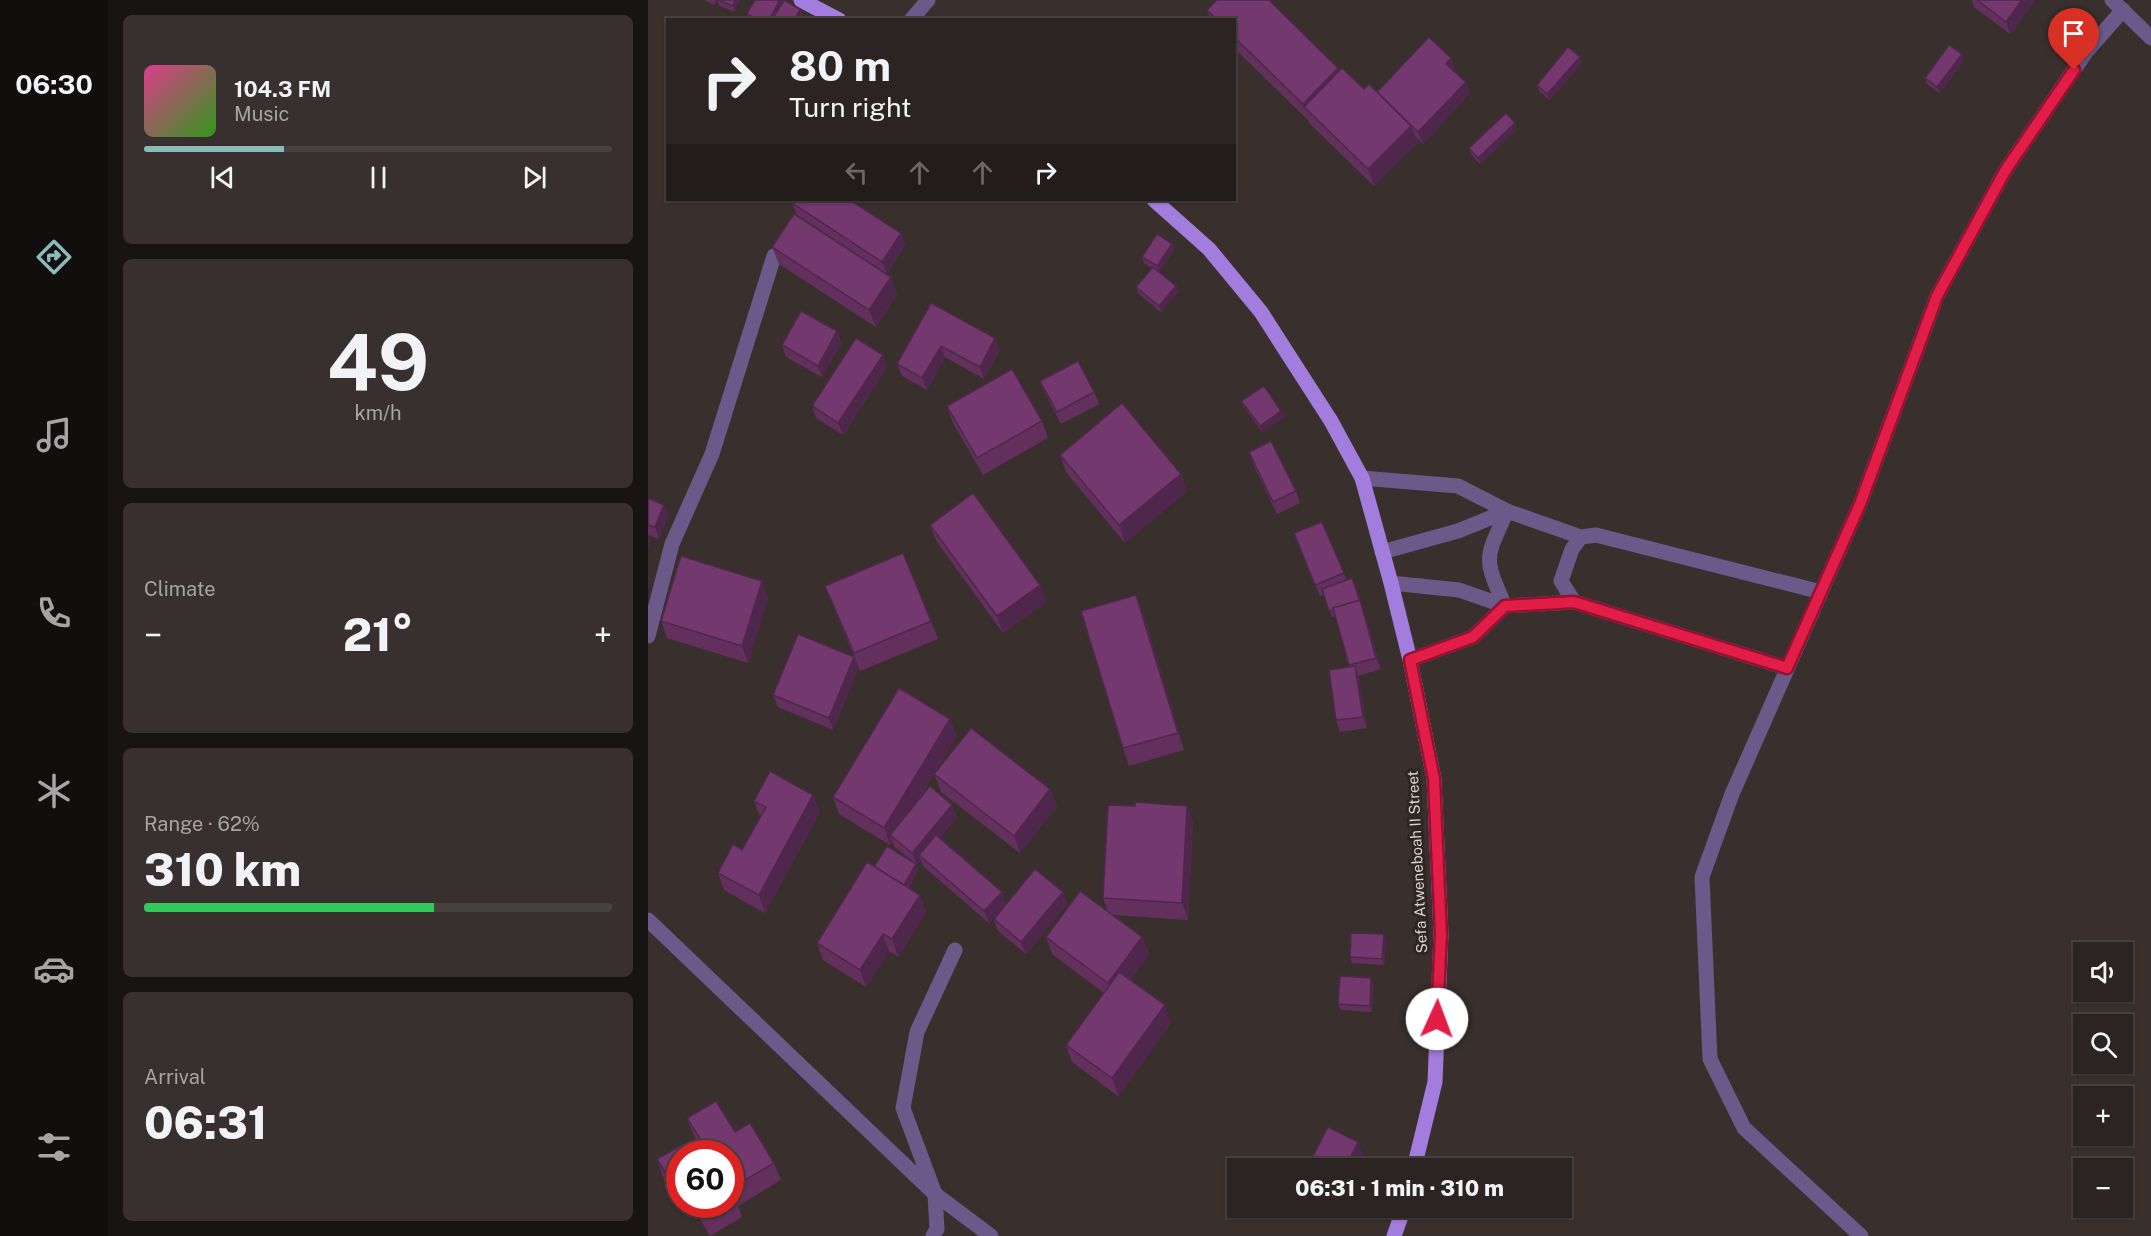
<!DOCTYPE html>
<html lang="en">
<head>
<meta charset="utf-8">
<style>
  :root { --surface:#2b2422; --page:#37302f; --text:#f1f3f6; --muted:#a6a4a5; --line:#474140; --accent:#8bbbb9 }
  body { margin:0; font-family:"Public Sans",sans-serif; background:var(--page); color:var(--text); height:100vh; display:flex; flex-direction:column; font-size:22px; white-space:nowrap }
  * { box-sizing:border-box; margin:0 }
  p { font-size:20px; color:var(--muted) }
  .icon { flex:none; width:33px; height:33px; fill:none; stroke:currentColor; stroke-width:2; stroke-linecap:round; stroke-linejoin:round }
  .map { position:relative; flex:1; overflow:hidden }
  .side { display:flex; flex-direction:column; gap:15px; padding:15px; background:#181413; width:540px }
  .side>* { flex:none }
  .guide { position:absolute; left:18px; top:18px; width:570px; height:183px; border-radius:0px; box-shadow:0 2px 4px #0004,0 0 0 2px var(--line); background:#2b2422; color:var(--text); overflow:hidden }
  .buttons { position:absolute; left:1425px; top:942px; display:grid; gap:12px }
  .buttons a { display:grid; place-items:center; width:60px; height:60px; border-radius:0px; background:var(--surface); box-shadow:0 2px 4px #0004,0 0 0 2px var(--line); font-size:30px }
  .speed { position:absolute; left:18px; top:1140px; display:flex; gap:12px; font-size:30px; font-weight:700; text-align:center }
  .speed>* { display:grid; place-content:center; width:78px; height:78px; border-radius:50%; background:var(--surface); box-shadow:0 2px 4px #0004,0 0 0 2px var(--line); line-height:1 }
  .speed .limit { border:9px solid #d22; background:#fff; color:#111 }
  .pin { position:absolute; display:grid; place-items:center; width:51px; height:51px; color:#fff; margin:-62px -26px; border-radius:50% 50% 50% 0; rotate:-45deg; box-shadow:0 0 6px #0007 }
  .pin .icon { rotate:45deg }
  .me { position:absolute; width:66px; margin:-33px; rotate:2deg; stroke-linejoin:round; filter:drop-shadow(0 0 4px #0008) }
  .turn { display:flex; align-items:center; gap:21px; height:126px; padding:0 24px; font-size:27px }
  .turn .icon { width:78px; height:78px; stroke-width:2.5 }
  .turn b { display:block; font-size:42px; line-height:51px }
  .lanes { display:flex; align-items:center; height:57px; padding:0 24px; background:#0003; justify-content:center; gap:30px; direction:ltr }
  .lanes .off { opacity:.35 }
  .big { font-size:45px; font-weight:800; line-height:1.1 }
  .side .tile { flex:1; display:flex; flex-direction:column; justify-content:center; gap:9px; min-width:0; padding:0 21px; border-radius:9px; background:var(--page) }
  .side .dial { align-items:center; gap:0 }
  .dial b { font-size:78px; line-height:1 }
  .song { display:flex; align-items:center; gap:18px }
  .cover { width:72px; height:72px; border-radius:9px; background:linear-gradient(135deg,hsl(330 70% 55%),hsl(110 70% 35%)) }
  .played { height:6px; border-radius:3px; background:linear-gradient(90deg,var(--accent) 30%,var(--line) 30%) }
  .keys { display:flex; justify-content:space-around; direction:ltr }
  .heat { display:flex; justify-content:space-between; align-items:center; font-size:33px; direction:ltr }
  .charge { height:9px; border-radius:4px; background:linear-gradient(90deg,#34c759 62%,var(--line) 0) }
  .trip { position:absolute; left:579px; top:1158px; width:345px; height:60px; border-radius:0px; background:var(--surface); box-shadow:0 2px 4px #0004,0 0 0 2px var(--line); font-weight:800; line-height:60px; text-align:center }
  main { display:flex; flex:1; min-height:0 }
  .tab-bar { display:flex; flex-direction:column; width:108px; justify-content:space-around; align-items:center; background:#110e0e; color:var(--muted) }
  .tab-bar .icon { width:42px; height:42px }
  .tab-bar .on { color:var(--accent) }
  .tab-bar b { font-size:27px; color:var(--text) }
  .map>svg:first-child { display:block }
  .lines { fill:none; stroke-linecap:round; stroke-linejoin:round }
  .minor { stroke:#6b5989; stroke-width:15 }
  .major { stroke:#a37ddd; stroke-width:15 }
  .wall { fill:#63305e }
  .shaded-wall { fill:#50274c }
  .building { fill:#73386d; stroke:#50274c; stroke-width:1.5 }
  .route-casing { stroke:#92132f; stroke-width:15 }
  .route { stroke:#e11d48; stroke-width:10 }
  .labels { text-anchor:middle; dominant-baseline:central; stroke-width:6; stroke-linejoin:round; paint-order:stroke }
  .street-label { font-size:15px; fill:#d9d3d1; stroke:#2f2623 }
</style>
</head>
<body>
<main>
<nav class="tab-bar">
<b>06:30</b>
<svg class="icon on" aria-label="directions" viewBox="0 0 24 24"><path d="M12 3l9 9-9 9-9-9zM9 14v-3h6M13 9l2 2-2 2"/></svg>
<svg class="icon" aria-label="music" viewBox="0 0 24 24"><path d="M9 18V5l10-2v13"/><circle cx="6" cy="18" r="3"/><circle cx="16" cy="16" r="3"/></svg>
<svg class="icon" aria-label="phone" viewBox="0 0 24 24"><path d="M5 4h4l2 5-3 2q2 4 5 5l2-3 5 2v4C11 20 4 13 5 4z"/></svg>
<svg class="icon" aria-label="climate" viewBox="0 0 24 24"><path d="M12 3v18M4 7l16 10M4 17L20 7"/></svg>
<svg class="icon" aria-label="car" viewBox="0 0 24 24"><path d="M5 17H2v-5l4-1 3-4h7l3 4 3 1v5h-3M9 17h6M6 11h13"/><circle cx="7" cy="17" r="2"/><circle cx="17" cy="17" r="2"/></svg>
<svg class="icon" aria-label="filters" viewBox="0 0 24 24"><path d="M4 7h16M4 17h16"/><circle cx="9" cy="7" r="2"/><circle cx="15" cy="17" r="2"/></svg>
</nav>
<section class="side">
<div class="tile">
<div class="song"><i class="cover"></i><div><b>104.3 FM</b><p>Music</p></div></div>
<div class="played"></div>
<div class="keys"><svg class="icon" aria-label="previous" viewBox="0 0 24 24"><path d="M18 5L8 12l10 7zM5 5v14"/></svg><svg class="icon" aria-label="pause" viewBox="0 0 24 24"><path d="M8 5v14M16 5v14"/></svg><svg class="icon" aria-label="next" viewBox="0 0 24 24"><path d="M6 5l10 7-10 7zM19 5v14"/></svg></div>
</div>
<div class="tile dial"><b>49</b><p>km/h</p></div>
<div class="tile"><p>Climate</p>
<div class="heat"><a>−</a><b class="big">21°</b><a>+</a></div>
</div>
<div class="tile"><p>Range · 62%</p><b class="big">310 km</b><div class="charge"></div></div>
<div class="tile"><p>Arrival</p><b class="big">06:31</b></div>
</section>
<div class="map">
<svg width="1503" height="1236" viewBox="0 0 1503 1236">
  <rect width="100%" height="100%" fill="#39302d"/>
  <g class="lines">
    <g class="minor">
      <path d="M1464,0L1503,38"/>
      <path d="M263,20L280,0"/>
      <path d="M714,478L810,486L859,511L933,537"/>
      <path d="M734,552L810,531L859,511"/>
      <path d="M743,583L811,590L857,606L926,602"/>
      <path d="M857,606C835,556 837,560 859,511"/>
      <path d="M0,636L24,544L64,454L126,256"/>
      <path d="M762,660L825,637L857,606"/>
      <path d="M1139,668L926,602L913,581L924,549L933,537L948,535L1173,592"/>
      <path d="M0,920L287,1194L343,1236"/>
      <path d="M285,1236L289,1229L287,1194L255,1108L269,1032L307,950"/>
      <path d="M1213,1236L1096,1128L1062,1059L1054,877L1084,794L1212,504L1289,296L1357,171L1438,52L1475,10"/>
    </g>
    <g class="major">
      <path d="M153,0L191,20"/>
      <path d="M506,200L561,249L613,312L683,421L714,478L743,583L762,660L786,779L793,934L787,1082L766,1168"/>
      <path d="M746,1236L756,1208"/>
    </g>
  </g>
  <g class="wall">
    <path d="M56,0H68L66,5Z"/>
    <path d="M69,0H91L87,12L72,6Z"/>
    <path d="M133,0L134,3L152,9L154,15L152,20H101L99,13Z"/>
    <path d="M569,0H621L690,68L691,71L694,68L716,89L721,84L729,92L781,37L803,58L807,70L806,71L818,82L822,93L775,144L768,137L770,143L726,186L662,124L661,121L586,48V20H563L559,10Z"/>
    <path d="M1324,0H1387L1362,34L1326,7Z"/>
    <path d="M1314,54L1316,60L1292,93L1279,84L1277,78Z"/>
    <path d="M934,63L902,100L891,91L889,85Z"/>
    <path d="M869,129L832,164L823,154L821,148Z"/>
    <path d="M144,203L253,233L257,245L239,274L149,215Z"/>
    <path d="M124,247L249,294L228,327L131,264Z"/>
    <path d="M526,250L511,272L528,286L530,292L513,312L490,293L488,287L504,268L496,263L494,257Z"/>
    <path d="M283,303L352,350L336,379L297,357L279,390L254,376L249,364Z"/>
    <path d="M189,331L193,343L174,377L138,357L134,345Z"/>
    <path d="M239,367L195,435L168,418L164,406Z"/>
    <path d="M392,381L446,392L451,404L413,424L397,393Z"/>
    <path d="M593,401L633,411L636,417L614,432L596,407Z"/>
    <path d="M299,406L394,421L400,438L335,475L305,423Z"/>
    <path d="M601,452L648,491L652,503L629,514L605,464Z"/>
    <path d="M412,455L533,474L539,491L477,543L418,472Z"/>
    <path d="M0,498L16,505L21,516L11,539L0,535Z"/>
    <path d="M282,525L392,585L398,602L355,633L289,542Z"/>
    <path d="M646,533L696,573L698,580L712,600L716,612L733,669L710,676L719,728L692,732L688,720L702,667L687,616L684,617L676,595L672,596Z"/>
    <path d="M177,586L283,621L290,639L212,671Z"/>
    <path d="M120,598L100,663L19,638L13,621Z"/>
    <path d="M495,612L536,750L481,766L475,748Z"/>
    <path d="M206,657L210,669L185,730L130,707L125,695Z"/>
    <path d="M302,719L308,737L267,805L309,817L291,838L358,904L341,923L275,866L273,860L268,865L270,870L260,888L272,895L278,912L250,957L241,951L218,987L175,960L169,943L226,867L264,861L246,846L244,841L242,845L191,814L185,797Z"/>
    <path d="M286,774L402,789L409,806L372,853L293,792Z"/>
    <path d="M106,801L172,812L117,913L76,890L70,873L94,850L112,817Z"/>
    <path d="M487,806H539L545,823L540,920L465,915L494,937L501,955L482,980L523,1023L470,1096L424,1062L418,1045L456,993L404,954L398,937L460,912L455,898Z"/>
    <path d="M415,892L419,904L378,954L350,931L346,919Z"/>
    <path d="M738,940L736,965L704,963L702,957Z"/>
    <path d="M723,978L725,984L724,1012L693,1010L690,1004Z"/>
    <path d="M39,1118L87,1132L126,1163L133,1180L90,1206L94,1217L62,1236L47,1210L39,1215L32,1204H82V1154L54,1149L46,1136Z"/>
    <path d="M32,1154V1203L15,1177L9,1159Z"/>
  </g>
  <g class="shaded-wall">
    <path d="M87,0H91L87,12L85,6Z"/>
    <path d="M133,0L135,6L127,20H121Z"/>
    <path d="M1374,0H1387L1362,34L1358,22Z"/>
    <path d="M152,9L154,15L152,20H146Z"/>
    <path d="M1314,54L1316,60L1292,93L1289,87Z"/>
    <path d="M932,57L934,63L902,100L899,94Z"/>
    <path d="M803,58L807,70L803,75L798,64Z"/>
    <path d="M690,68L696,85L656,107L661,121L655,104Z"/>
    <path d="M818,82L822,93L775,144L770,132Z"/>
    <path d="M867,123L869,129L832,164L830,158Z"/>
    <path d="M763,126L770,143L726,186L720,169Z"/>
    <path d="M253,233L257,245L239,274L234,262Z"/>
    <path d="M524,244L526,250L511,272L509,266Z"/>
    <path d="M243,277L249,294L228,327L221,310Z"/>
    <path d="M528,286L530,292L513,312L511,306Z"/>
    <path d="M189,331L193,343L174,377L170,366Z"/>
    <path d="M347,338L352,350L336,379L332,367Z"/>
    <path d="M293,346L297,357L279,390L274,378Z"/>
    <path d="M235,355L239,367L195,435L190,423Z"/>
    <path d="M633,411L636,417L614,432L612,426Z"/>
    <path d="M533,474L539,491L477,543L471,525Z"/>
    <path d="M16,505L21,516L11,539L7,527Z"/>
    <path d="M0,535L2,541L0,554Z"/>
    <path d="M114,581L120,598L100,663L94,646Z"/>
    <path d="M392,585L398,602L355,633L349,616Z"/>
    <path d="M488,595L495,612L536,750L530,733Z"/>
    <path d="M712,600L716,612L733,669L728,658Z"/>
    <path d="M206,657L210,669L185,730L181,718Z"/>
    <path d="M707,666L711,678L719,728L715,717Z"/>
    <path d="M302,719L308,737L246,838L242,835L244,841L242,845L236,828Z"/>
    <path d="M402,789L409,806L372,853L366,836Z"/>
    <path d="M165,795L172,812L117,913L111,895Z"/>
    <path d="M304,805L309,817L274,858L271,855L273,860L268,865L270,870L256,893L254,887L268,864L264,853Z"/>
    <path d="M539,806L545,823L540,920L534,903Z"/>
    <path d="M354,892L358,904L341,923L336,911Z"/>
    <path d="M415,892L419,904L378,954L373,942Z"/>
    <path d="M272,895L278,912L250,957L244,939Z"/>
    <path d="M235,934L241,951L218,987L212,970Z"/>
    <path d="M736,934L738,940L736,965L734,959Z"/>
    <path d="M494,937L501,955L466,1001L460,983Z"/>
    <path d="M723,978L725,984L724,1012L722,1006Z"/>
    <path d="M517,1005L523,1023L470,1096L464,1078Z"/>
    <path d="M710,1142L715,1154L708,1168H697Z"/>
    <path d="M35,1204H45L47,1210L39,1215Z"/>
  </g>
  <g class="building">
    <path d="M70,0H87L85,6Z"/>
    <path d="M107,0H132L121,20H109L99,13Z"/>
    <path d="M136,0L152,9L146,20H142L139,18L138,20H124Z"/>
    <path d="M569,0H621L690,68L655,104L586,37V20H569L559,10Z"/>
    <path d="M1329,0H1374L1358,22Z"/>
    <path d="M781,37L803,58L798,64L818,82L770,132L729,92Z"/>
    <path d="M1301,45L1314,54L1289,87L1277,78Z"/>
    <path d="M920,47L932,57L899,94L889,85Z"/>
    <path d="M694,68L716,89L721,84L763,126L720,169L656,107Z"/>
    <path d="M858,113L867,123L830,158L821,148Z"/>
    <path d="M147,200H202L253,233L234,262L144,203Z"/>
    <path d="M146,214L243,277L221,310L124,247Z"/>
    <path d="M509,234L524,244L509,266L494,257Z"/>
    <path d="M505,267L528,286L511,306L488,287Z"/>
    <path d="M283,303L347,338L332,367L293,346L274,378L249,364Z"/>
    <path d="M153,311L189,331L170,366L134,345Z"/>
    <path d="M208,338L235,355L190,423L164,406Z"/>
    <path d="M430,361L446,392L409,412L392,381Z"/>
    <path d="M364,369L394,421L329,458L299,406Z"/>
    <path d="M616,386L633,411L612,426L593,401Z"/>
    <path d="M474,403L533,474L471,525L412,455Z"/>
    <path d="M623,441L648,491L625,502L601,452Z"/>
    <path d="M325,493L392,585L349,616L282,525Z"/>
    <path d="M0,498L16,505L7,527L0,525Z"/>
    <path d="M674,522L696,573L667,585L646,533Z"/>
    <path d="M255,553L283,621L206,653L177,586Z"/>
    <path d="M33,556L114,581L94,646L13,621Z"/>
    <path d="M704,578L712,601L685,608V610L681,611L674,589Z"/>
    <path d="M488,595L530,733L475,748L433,611Z"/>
    <path d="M712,600L728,658L701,665L685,608Z"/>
    <path d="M150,634L206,657L181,718L125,695Z"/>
    <path d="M707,666L715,717L688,720L681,670Z"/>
    <path d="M251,688L302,719L236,828L185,797Z"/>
    <path d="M323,728L402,789L366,836L286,774Z"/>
    <path d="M122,771L165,795L111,895L70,873L85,844L94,850L118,807L106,801Z"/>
    <path d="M282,786L304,805L264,853L242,835Z"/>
    <path d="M487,802L539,806L534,903L455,898L460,805L487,806Z"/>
    <path d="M288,835L354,892L336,911L271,855Z"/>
    <path d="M239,846L268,864L256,885L226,867Z"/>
    <path d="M219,862L272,895L244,939L235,934L212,970L169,943Z"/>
    <path d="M387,869L415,892L373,942L346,919Z"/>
    <path d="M432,891L494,937L460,983L398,937Z"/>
    <path d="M703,933L736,934L734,959L702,957Z"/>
    <path d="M471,972L517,1005L464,1078L418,1045Z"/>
    <path d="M692,976L723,978L722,1006L690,1004Z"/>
    <path d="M68,1101L87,1132L102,1123L126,1163L82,1189V1154H45L57,1147L39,1118Z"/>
    <path d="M680,1127L710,1142L697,1168H665L660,1166Z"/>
    <path d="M32,1146L37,1154H32V1197L9,1159Z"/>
    <path d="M82,1191L88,1200L82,1203Z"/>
    <path d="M47,1204H80L56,1219Z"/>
  </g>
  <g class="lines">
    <g class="route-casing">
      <path id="route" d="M789,1019L793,934L786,779L762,660L825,637L857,606L926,602L1139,668L1212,504L1289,296L1357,171L1426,70"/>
    </g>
    <use href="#route" class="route"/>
  </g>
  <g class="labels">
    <g class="street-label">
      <text transform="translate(769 862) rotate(-93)">Sefa Atweneboah II Street</text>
    </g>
  </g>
</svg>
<div class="buttons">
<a><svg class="icon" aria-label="sound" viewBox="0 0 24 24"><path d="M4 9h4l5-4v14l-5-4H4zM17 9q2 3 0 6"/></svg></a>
<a><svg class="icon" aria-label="search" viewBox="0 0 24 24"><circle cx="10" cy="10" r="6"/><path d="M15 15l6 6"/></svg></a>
<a>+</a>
<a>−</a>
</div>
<div class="speed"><div class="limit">60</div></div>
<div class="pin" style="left:1426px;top:70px;background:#d93025"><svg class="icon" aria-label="arrive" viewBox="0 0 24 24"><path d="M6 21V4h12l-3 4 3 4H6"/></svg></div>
<svg class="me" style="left:789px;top:1019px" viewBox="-20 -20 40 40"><circle r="19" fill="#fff"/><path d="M0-13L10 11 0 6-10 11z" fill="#e11d48"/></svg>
<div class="trip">06:31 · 1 min · 310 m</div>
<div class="guide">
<div class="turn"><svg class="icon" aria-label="right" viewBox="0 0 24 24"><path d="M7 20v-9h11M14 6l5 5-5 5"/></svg><div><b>80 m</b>Turn right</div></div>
<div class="lanes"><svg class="icon off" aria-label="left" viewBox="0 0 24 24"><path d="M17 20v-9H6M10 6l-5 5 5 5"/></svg><svg class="icon off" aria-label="ahead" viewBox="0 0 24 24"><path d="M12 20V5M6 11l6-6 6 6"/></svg><svg class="icon off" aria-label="ahead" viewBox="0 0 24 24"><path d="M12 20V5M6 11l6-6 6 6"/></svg><svg class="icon" aria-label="right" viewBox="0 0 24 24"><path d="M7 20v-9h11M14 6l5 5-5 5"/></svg></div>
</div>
</div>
</main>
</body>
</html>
